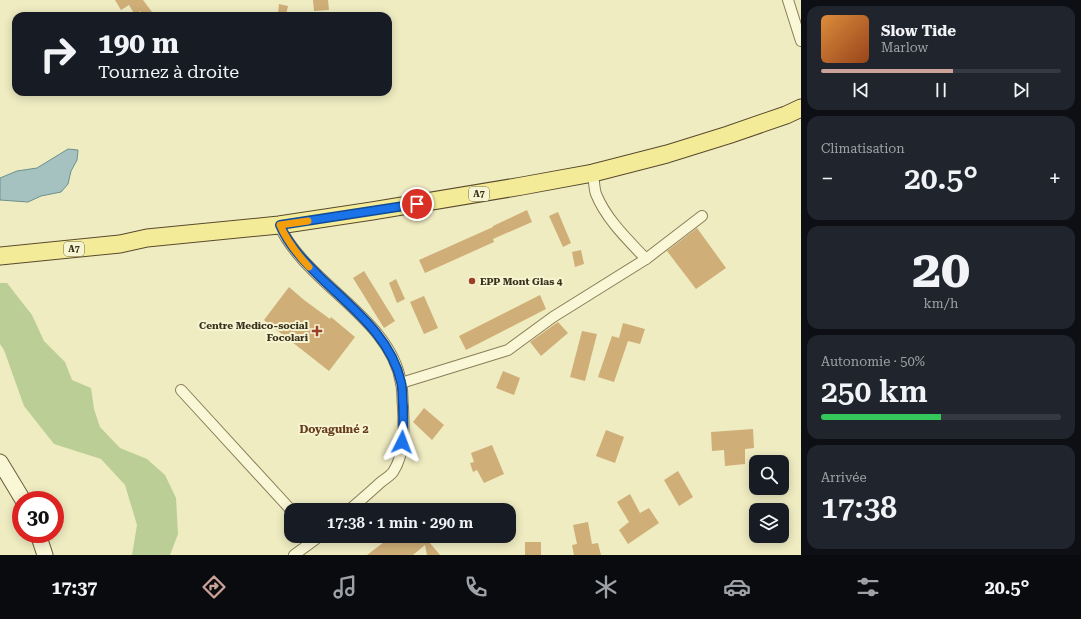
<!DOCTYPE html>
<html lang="fr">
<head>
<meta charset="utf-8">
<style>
  :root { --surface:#171b24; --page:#20242c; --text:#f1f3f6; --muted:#9ea1a6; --line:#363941; --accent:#caa299 }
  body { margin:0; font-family:"Roboto Serif",serif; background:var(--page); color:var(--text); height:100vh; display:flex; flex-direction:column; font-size:15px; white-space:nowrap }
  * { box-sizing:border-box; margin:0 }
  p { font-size:13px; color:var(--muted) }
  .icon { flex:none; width:22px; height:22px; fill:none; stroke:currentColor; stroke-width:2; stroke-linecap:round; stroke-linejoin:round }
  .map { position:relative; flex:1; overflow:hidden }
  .drawer { display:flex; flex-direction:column; gap:6px; padding:6px; background:#0d0f14; width:280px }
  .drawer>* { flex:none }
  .hud { position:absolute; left:12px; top:12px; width:380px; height:84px; border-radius:12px; box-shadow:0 2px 10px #0003; background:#171b24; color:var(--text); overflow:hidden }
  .fabs { position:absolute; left:749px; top:455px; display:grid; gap:8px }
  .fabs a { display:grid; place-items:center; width:40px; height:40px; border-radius:8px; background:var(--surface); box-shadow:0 2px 10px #0003; font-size:20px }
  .speed { position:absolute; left:12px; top:491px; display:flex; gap:8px; font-size:20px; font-weight:700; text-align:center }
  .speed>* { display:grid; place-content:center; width:52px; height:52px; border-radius:50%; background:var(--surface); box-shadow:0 2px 10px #0003; line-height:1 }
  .speed .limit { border:6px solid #d22; background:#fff; color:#111 }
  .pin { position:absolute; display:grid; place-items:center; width:34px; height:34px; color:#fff; margin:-17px; border:2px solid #fff; border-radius:50%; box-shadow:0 1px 4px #0007 }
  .me { position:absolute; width:44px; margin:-22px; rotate:3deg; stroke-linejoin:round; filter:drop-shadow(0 0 3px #0008) }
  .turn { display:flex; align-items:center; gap:14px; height:84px; padding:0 20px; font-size:18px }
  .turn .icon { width:52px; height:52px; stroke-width:2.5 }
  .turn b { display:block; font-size:28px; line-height:34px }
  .big { font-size:30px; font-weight:600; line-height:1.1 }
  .drawer .card { flex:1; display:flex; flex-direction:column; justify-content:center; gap:6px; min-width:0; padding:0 14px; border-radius:12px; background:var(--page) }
  .drawer .dial { align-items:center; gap:0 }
  .dial b { font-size:52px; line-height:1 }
  .song { display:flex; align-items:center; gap:12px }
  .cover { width:48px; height:48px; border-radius:6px; background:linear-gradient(135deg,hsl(30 70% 55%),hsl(20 70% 35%)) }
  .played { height:4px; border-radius:2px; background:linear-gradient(90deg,var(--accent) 55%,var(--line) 55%) }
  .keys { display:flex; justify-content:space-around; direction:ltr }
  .heat { display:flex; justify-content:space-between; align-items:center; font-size:22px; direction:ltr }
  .charge { height:6px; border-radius:3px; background:linear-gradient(90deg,#34c759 50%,var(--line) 0) }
  .trip { position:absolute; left:284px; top:503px; width:232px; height:40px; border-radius:12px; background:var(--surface); box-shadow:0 2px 10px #0003; font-weight:600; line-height:40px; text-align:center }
  .menu { display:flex; height:64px; justify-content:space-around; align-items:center; background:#090b0e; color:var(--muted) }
  .menu .icon { width:28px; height:28px }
  .menu .active { color:var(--accent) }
  .menu b { font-size:18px; color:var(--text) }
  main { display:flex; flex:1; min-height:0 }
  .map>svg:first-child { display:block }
  .green { fill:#bbce96 }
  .water { fill:#a5c2c0; stroke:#6b908f }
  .building { fill:#cfae77 }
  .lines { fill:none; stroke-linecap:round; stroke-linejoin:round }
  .street-casing { stroke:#8a7e59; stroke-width:12 }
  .secondary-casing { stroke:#6c5e3c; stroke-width:17 }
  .primary-casing { stroke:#584a2d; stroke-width:19 }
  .street { stroke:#faf7d6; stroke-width:10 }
  .secondary { stroke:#faf7d6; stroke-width:15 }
  .primary { stroke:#f4eb99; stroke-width:17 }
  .route-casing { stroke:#114b97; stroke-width:10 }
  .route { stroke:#1a73e8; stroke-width:7 }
  .slow { stroke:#f59e0b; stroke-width:7 }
  .poi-dot { fill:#9b3f27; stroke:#f7f4d2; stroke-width:1.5 }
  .labels { text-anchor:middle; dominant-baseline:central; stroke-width:4; stroke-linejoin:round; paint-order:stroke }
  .shield { fill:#f7f4d2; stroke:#726c53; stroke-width:1 }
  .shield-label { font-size:9px; font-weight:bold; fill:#39311d }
  .poi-label { font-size:10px; font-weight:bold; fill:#39311d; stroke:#f7f4d2; text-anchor:start }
  .neighbourhood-label { font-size:11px; font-weight:bold; fill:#673c1b; stroke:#f7f4d2 }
</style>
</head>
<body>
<main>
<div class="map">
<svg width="801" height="555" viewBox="0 0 801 555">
  <rect width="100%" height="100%" fill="#efecc2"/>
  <path class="green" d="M0,283H7L32,315L44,341L65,362L72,380L91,388L94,409L100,427L120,448L147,459L165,475L176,498L178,534L170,555H132L137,525L125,485L101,459L54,444L24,406L4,350L0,344Z"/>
  <path class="water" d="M68,149L78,150L77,160L71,171L68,184L61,192L41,196L28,202L0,200V178L17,171L37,168Z"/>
  <g class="building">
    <path d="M115,0H143L155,16H144L140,11L135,15L129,5L121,10Z"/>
    <path d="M313,0H328L329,10L314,11Z"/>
    <path d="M279,4L288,6L286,15L278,14Z"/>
    <path d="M527,210L532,222L493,239L494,242L425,273L419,260L493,227V226Z"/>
    <path d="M558,212L571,243L563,247L549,216Z"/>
    <path d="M697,228L726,268L696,289L667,251Z"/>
    <path d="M581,250L584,264L575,267L572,252Z"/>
    <path d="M364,271L395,321L384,328L353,278Z"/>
    <path d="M396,279L405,299L397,303L389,283Z"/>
    <path d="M289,287L304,300L330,319L331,317L355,337L329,371L264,320Z"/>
    <path d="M540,295L546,309L466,350L459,336Z"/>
    <path d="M424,296L438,328L424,334L410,302Z"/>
    <path d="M558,322L568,333L541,356L530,342Z"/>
    <path d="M623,323L645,329L640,344L628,341L614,382L598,377L612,336L619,338Z"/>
    <path d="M582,331L597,334L585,381L570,377Z"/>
    <path d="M503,371L520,378L514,395L496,388Z"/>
    <path d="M424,408L444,425L432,440L413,422Z"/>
    <path d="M753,429L754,448L745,449V464L725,466L724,450L712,451L711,432Z"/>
    <path d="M606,430L624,437L615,463L596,456Z"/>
    <path d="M492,445L504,474L484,483L477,470L473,472L470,463L474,462L471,453Z"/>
    <path d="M678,471L693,497L679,506L664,480Z"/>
    <path d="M630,494L640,513L649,508L659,523L628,544L619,530L629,522L617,502Z"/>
    <path d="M588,522L592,544L598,543L601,555H574L572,545L577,544L573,525Z"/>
    <path d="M392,536H424L440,555H427L425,545L413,555H367Z"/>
    <rect x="525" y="542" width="16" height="13"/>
  </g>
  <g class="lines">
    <g class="street-casing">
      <g id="street">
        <path d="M788,0L801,41"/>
        <path d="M593,173C594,180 594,188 596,194C606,219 628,240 646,259"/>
        <path d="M279,225C306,284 391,318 401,383C403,391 402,399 403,407C404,428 405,454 393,472C390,476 385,479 381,482C371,491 360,501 349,510"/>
        <path d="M401,383L508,350L553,317L646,259L702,216"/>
        <path d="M181,390L291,510"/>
        <path d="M294,555L320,536"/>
      </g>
    </g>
    <g class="secondary-casing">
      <g id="secondary">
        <path d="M0,462L23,500"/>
        <path d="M38,534L45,555"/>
      </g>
    </g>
    <g class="primary-casing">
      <path id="primary" d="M0,256L120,244L147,238L279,225L372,211L522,186L593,173L667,154L728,135L786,115L801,108"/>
    </g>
    <use href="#street" class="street"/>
    <use href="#secondary" class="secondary"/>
    <use href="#primary" class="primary"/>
  </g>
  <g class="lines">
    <g class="route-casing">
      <path id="route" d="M402,442C404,430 403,418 403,406C402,398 403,389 401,382C391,337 352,308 320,277C304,261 289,246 280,225L417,204"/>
    </g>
    <use href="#route" class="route"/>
    <path class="slow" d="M308,221L280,225C287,241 297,254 309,267"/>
  </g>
  <g class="poi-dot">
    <circle cx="472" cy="281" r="4"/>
    <path d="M315 325h4v4h4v4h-4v4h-4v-4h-4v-4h4z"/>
  </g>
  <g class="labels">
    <g class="shield">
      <rect x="469" y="187" width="20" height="14" rx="3"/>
      <rect x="64" y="242" width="20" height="14" rx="3"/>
    </g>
    <g class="shield-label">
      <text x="479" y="194">A7</text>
      <text x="74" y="249">A7</text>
    </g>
    <g class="poi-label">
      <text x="480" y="281">EPP Mont Glas 4</text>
      <text x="308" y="325" text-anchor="end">Centre Medico-social<tspan x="308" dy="12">Focolari</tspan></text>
    </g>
    <g class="neighbourhood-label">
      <text x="334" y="429">Doyaguiné 2</text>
    </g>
  </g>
</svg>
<div class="fabs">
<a><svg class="icon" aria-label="search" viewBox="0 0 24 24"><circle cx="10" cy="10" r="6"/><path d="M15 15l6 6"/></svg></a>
<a><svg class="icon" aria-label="layers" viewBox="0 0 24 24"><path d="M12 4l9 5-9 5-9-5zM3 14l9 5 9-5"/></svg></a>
</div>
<div class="speed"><div class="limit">30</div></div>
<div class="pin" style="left:417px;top:204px;background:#d93025"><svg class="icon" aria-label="arrive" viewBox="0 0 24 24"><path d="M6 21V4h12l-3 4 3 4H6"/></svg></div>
<svg class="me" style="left:402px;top:442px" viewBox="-20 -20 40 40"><path d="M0-17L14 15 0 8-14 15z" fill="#1a73e8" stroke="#fff" stroke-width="4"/></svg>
<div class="trip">17:38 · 1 min · 290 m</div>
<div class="hud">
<div class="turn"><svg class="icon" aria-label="right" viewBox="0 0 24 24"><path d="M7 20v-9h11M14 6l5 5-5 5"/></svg><div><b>190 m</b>Tournez à droite</div></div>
</div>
</div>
<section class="drawer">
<div class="card">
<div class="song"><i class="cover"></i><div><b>Slow Tide</b><p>Marlow</p></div></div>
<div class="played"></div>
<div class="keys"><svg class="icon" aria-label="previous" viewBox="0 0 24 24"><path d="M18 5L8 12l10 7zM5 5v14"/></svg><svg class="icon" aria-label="pause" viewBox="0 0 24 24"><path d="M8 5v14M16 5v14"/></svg><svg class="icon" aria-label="next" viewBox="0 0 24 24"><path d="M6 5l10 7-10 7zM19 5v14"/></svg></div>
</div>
<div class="card"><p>Climatisation</p>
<div class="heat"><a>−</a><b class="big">20.5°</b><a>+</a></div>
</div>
<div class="card dial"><b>20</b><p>km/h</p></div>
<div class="card"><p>Autonomie · 50%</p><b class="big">250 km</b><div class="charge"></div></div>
<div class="card"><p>Arrivée</p><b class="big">17:38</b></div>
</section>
</main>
<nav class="menu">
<b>17:37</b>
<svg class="icon active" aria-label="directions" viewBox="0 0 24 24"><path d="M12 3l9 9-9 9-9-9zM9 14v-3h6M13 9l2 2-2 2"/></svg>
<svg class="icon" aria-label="music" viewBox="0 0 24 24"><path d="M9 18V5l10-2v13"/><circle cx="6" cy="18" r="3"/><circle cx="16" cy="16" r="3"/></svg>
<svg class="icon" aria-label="phone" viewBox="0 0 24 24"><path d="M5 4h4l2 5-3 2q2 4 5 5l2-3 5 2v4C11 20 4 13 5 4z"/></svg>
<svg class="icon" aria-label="climate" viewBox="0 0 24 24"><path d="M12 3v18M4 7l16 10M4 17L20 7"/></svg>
<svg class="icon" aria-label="car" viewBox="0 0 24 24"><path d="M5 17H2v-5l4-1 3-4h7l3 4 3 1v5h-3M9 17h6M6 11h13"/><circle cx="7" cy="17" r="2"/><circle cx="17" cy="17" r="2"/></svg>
<svg class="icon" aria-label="filters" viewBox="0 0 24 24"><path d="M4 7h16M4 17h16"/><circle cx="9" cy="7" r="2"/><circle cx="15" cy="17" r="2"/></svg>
<b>20.5°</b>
</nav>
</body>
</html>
